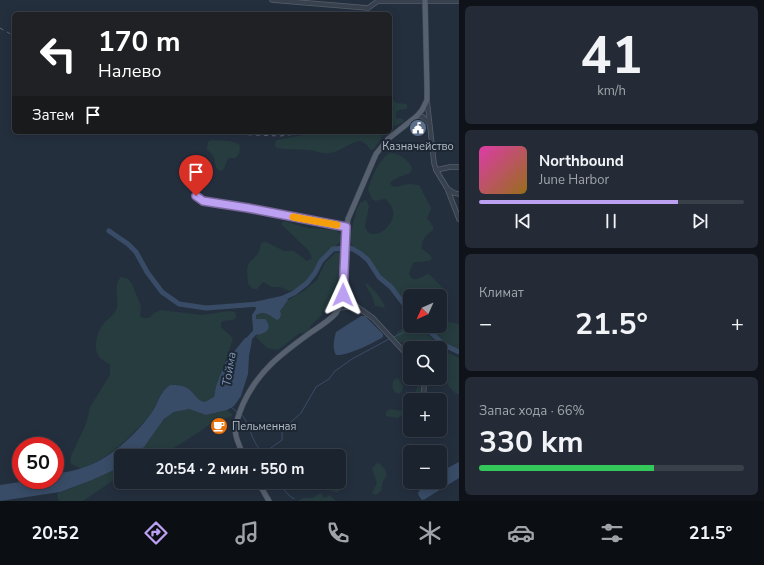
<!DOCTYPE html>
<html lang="ru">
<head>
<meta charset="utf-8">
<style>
  :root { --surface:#1b232e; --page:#242b36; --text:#f1f3f6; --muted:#a0a4aa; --line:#39404a; --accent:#bca0f2 }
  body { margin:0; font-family:"Nunito Sans",sans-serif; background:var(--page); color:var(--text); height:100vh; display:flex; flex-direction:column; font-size:15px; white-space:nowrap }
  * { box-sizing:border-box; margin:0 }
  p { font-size:13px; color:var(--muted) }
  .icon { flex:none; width:22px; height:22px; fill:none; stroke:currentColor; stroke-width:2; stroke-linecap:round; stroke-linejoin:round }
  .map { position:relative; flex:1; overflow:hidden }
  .side { display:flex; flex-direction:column; gap:6px; padding:6px; background:#0f1319; width:305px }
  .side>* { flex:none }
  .top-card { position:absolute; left:12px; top:12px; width:380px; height:122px; border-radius:6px; box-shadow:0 2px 10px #0003,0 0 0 1px var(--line); background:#202124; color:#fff; overflow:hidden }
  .needle { width:26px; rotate:225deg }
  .tools { position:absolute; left:403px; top:289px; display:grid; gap:8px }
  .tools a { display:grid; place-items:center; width:44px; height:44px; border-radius:6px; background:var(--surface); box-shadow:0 2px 10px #0003,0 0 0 1px var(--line); font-size:20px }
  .speed { position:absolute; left:12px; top:437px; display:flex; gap:8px; font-size:20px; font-weight:700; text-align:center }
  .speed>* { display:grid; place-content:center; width:52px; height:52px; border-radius:50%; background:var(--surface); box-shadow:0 2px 10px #0003,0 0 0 1px var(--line); line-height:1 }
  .speed .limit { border:6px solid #d22; background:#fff; color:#111 }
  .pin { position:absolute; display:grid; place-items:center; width:34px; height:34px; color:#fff; margin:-41px -17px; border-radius:50% 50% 50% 0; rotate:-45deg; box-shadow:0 0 4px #0007 }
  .pin .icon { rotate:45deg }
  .me { position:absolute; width:44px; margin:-22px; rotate:1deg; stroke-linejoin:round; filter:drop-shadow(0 0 3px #0008) }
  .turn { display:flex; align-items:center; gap:14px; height:84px; padding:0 20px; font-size:18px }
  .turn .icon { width:52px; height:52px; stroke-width:2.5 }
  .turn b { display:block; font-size:28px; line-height:34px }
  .then { display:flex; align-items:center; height:38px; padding:0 20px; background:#0003; gap:8px; font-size:15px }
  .big { font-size:30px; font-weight:700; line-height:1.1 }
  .side .widget { flex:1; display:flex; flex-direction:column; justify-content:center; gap:6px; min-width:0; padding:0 14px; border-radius:6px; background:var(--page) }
  .side .dial { align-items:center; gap:0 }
  .dial b { font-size:52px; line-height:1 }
  .song { display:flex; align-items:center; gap:12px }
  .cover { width:48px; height:48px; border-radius:6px; background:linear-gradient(135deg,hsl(320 70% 55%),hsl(40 70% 35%)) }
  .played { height:4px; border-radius:2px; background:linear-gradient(90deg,var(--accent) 75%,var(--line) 75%) }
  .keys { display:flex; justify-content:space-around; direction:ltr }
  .heat { display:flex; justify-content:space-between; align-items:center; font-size:22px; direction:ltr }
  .charge { height:6px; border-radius:3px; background:linear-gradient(90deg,#34c759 66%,var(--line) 0) }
  .trip { position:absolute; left:114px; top:449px; width:232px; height:40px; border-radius:6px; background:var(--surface); box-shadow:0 2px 10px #0003,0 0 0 1px var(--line); font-weight:700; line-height:40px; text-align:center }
  .menu { display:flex; height:64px; justify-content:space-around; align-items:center; background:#0b0e12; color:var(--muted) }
  .menu .icon { width:28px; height:28px }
  .menu .selected { color:var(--accent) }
  .menu b { font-size:18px; color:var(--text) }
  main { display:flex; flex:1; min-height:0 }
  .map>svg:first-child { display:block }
  .green { fill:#263c3f }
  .water { fill:#394c67 }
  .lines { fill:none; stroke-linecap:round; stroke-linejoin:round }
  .stream { stroke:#394c67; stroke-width:1 }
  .river { stroke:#394c67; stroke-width:5 }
  .minor-casing { stroke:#565f6c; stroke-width:5.5 }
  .major-casing { stroke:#414a57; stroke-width:6 }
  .minor { stroke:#38414e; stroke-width:4 }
  .major { stroke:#56606e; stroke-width:5 }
  .rail { stroke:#5a6575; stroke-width:1; stroke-dasharray:4 4; stroke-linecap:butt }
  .route-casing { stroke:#7a689d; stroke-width:10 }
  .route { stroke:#bca0f2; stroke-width:7 }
  .slow { stroke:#f59e0b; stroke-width:7 }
  .labels { text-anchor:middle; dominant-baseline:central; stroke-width:4; stroke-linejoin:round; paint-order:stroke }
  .poi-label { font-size:11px; fill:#b4bcc9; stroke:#1d2633 }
  .water-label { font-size:12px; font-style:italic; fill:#7c92b1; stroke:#1d2633 }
</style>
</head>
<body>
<main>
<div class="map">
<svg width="459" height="501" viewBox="0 0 459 501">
  <rect width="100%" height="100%" fill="#242f3e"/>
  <g class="green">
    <path d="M390,96L396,103L406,104L408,106L406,109L398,110L396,113V118L403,119L404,122L390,128Z"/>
    <path d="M319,132H385L374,149L371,150L367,145L361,141C350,142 341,151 330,153C323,155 315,150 308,150C298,149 288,150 277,148L275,146V143L277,140Z"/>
    <path d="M211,140L230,141L239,144C241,149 240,155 235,158H228L224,169L221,171L218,170C212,161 219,159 207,150L208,142Z"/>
    <path d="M391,153C400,154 409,160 412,168L411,172C405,176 395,177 390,183L392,186L395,187L408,184L419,185L430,206L431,209L427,218L433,226V230C426,235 421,239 422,249C441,261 429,262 414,262L412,265L409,274C413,285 421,276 429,274L443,288L444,291L440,296H429L415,290L412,291V296H410V312L403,303L397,292L375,269L371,260L366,255L354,248L351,242L350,235L357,209L360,203L363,201L366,200L369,206L365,226C370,249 410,218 385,199L375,201L372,199L368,190C371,179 380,156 391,153Z"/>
    <path d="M284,221L308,228L336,230L341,235L342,240L336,246L326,252L321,258L313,273L300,287L296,290L289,291L280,287H272L263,282L257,289H253L248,284L247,269L249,263L258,254L261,244L264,242L268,243L284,251H294L307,261L312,258L309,251L282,225V222Z"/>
    <path d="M335,253H340L338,290L330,298L332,303L322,312V315L310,326V329L304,333H300L278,350L267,348L256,337L257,335L264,333L256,319V315L260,312L268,313L272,317L280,311L288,300L304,291L317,280L325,263Z"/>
    <path d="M121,277L128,279L132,284L141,306L140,316L143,318H149L154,313L161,310L202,315L228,311L235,312L236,315V318L233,320L223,321L221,323V327L233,338L225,363L216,386L214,397L212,399L206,402H202L198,400L192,391L185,387L170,385C158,394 160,399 153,410C150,417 144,421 139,427C120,447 108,457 82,469L73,465L70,463L71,456L86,424L90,407L110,375V364C105,362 100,359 98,355C93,346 98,329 105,322C109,318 115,314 117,308C119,298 113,285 121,277Z"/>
    <path d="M366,283C373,288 384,300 385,308L377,306H375L373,298L366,286Z"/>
    <path d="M440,320L459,324V351L446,344L426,326H440Z"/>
    <path d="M414,326L421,328L443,350L459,358V395C434,381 459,369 440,358V348H427C425,346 422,342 419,341C410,336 404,349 395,337C398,328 406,327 414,326Z"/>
    <path d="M396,378L399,379L403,386L402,392L398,394C392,391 392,386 393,381Z"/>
    <path d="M418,385L421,389L416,400H410L409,406L403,404V403L414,395Z"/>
    <path d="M189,409L206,415L227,410L232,414V416L210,424L202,430L174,448L158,456H131C139,450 147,444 152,436C165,419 166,412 189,409Z"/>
    <path d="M390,409L403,411L405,414L398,418L386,416V412Z"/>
    <path d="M379,463L385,469L387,476L383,481L381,491L376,495L372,493L377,483L372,468L376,464Z"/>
    <path d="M121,464V475L83,501H59L57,495L58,493L92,480L114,470Z"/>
    <path d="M312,482H336L339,488V492C332,494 326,486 321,483L314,484Z"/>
    <path d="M321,493L324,498L330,495L336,501H298L303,498H312Z"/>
  </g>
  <g class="water">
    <path d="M286,295L288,300L280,311L281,314L280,318L277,320C269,315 265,310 256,315V319H265C273,328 267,333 257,335L253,330L252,315L256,309L254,302Z"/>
    <path d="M361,316H365L383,334V337C373,343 348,356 336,355C332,348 334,339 336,332Z"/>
    <path d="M245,338H250L252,340L249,356L248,374L241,396L234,406L227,410L206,415L189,409L174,412L164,419L144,447L131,456H121V464L114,470L92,480L60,492L0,501V485L33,480H55V474C64,472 74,471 82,468C109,460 133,437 150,415C159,404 157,395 170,385C176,385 182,385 187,388C195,392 196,401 205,402L214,397L216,386L225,363Z"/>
    <path d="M459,462V478L425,499L422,500L419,496L418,493L420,490L428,482H440V472Z"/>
  </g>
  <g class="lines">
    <g class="stream">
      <path d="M394,337L417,326"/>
      <path d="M231,407L237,412"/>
      <path d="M242,415C251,425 251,443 262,451L268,450L282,440V430L301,413L316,387L329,379L335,371L352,359L389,339"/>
      <path d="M264,451L266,456"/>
      <path d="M276,482C278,486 281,486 283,489C287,493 289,496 294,499"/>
    </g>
    <g class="river">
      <path d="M109,231L128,244L136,252L147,272L162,292L179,304L206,308L260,304"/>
      <path d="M281,299L294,293L307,283L315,273L321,261L333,249L348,248L353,249L361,254L368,260L379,277L391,287L410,312"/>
      <path d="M424,326L444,345L459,352"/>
      <path d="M246,342L257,330L256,327"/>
    </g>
    <g class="minor-casing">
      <g id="minor">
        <path d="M272,0L368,8L378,1H459"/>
        <path d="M427,100L434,163L436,170L447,188L459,219"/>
        <path d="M417,116L423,117L429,124"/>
        <path d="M436,170L450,167H459"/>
        <path d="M448,189L454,193L459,194"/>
        <path d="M196,196L203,201L248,208L346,227"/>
        <path d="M344,289L356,306L373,318L410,358"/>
        <path d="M339,308L356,306"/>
        <path d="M420,400C425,393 425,386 423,378"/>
      </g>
    </g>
    <g class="major-casing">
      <g id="major">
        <path d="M244,456C232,432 233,428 243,404C258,371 281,354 310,333C319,327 329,321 336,313L341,304L343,295L345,239L348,219L376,154L388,139L417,116L422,110L427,100V88L425,0"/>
        <path d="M258,482L269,501"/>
      </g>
    </g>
    <use href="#minor" class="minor"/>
    <use href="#major" class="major"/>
    <g class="rail">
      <path d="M0,28L14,36"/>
      <path d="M176,132L280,136L313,132"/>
    </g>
  </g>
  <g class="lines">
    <g class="route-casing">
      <path id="route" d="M196,196L203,201L248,208L346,227L343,295"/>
    </g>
    <use href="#route" class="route"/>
    <path class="slow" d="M293,217L337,225"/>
  </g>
  <defs>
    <g id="civic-disc" transform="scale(0.9)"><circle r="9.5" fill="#5c6f8a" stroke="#1d2633"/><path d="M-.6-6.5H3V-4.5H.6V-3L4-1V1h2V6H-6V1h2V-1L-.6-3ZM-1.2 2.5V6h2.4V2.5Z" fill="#fff"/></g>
    <g id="cafe-disc" transform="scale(0.9)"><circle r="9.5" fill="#e8710a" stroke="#1d2633"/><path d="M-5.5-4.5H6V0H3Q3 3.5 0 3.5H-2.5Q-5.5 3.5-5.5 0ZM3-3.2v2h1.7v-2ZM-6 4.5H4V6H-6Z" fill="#fff"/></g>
  </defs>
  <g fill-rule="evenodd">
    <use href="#civic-disc" x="418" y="128"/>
    <use href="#cafe-disc" x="219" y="426"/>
  </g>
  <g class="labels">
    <g class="poi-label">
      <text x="418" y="146">Казначейство</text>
      <text x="232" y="426" text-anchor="start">Пельменная</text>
    </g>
    <g class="water-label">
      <text transform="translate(229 369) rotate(-80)">Тойма</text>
    </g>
  </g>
</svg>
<div class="tools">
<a><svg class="needle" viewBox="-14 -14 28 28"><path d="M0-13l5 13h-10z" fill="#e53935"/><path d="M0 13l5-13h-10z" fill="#a0a4aa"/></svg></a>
<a><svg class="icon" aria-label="search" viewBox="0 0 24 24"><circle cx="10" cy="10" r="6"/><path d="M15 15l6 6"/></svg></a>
<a>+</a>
<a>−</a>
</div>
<div class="speed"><div class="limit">50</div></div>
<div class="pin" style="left:196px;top:196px;background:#d93025"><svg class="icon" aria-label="arrive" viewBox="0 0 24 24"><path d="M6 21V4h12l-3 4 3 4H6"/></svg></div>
<svg class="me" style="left:343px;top:295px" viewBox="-20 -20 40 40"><path d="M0-17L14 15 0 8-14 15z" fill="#bca0f2" stroke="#fff" stroke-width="4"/></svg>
<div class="trip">20:54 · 2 мин · 550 m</div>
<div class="top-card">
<div class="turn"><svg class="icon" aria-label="left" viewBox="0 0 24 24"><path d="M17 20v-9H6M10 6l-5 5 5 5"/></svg><div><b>170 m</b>Налево</div></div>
<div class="then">Затем<svg class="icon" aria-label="arrive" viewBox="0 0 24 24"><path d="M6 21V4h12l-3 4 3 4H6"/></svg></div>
</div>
</div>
<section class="side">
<div class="widget dial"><b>41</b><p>km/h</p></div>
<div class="widget">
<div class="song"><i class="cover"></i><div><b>Northbound</b><p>June Harbor</p></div></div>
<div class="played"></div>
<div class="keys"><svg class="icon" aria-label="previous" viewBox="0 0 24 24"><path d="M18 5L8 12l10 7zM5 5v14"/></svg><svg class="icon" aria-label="pause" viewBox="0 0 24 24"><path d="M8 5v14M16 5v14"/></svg><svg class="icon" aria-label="next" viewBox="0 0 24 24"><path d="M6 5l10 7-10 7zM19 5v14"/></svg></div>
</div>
<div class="widget"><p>Климат</p>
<div class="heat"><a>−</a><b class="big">21.5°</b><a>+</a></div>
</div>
<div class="widget"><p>Запас хода · 66%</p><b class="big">330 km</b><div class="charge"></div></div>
</section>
</main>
<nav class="menu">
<b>20:52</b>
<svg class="icon selected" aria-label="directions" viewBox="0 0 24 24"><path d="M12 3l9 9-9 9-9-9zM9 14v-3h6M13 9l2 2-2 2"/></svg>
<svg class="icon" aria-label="music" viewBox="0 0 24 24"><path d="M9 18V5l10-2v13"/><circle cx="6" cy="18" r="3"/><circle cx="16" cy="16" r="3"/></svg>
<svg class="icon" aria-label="phone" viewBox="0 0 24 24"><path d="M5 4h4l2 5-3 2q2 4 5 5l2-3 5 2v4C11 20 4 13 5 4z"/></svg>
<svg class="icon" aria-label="climate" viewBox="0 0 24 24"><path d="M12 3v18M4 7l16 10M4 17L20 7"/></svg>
<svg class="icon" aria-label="car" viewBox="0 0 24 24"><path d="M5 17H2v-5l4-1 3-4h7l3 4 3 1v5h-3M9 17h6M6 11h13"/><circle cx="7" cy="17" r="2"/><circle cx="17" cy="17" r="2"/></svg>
<svg class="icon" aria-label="filters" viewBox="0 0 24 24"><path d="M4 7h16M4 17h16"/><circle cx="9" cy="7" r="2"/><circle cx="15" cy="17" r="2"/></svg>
<b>21.5°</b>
</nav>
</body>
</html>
